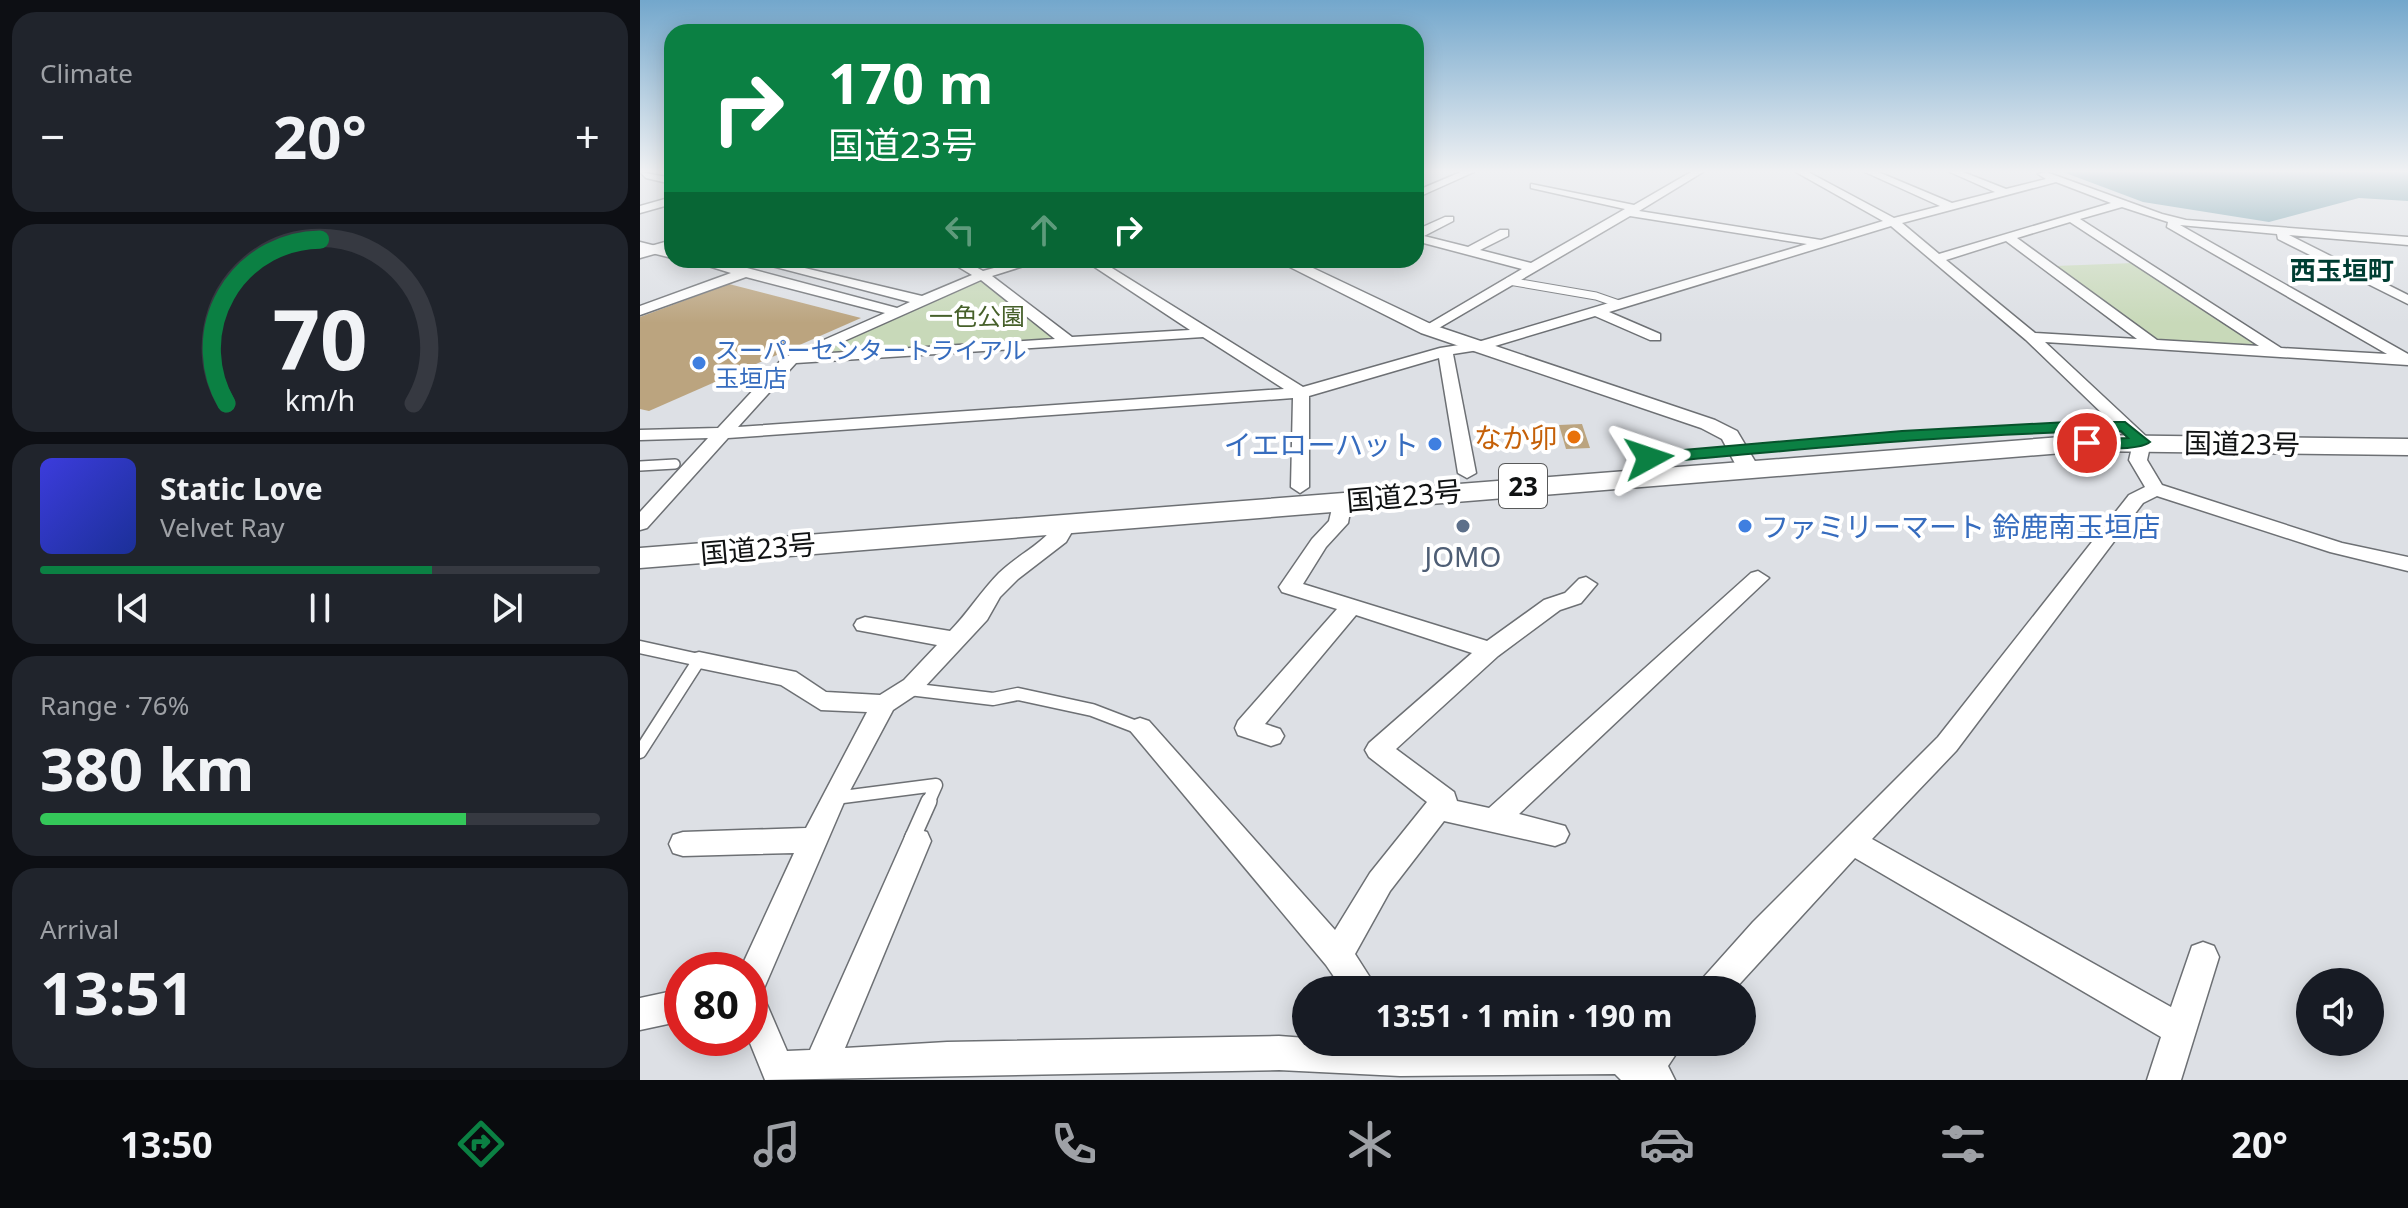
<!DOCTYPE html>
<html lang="en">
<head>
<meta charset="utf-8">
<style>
  :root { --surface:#171b24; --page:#20242c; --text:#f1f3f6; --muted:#9ea1a6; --line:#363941; --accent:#0b8043 }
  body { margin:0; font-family:"Noto Sans","Noto Sans JP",sans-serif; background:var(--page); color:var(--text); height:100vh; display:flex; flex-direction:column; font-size:30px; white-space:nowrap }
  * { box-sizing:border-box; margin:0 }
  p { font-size:26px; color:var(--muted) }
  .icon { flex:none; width:44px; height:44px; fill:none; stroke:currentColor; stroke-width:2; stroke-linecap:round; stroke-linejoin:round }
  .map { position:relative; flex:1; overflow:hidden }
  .details { display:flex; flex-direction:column; gap:12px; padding:12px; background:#0d0f14; width:640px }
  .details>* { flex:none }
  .top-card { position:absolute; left:24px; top:24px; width:760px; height:244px; border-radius:24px; box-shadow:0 4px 20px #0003; background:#0b8043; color:#fff; overflow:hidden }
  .tools { position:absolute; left:1656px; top:968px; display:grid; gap:16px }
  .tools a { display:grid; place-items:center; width:88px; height:88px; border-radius:50%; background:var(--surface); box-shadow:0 4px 20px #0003; font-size:40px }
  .speed { position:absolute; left:24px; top:952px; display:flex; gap:16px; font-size:40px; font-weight:700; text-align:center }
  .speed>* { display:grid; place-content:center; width:104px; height:104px; border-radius:50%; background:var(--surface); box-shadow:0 4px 20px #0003; line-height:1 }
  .speed .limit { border:12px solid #d22; background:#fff; color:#111 }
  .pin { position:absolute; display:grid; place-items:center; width:68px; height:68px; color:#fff; margin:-34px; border:4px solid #fff; border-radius:50%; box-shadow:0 2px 8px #0007 }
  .me { position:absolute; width:88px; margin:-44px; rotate:85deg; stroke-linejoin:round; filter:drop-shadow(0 0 6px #0008) }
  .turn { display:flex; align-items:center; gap:28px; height:168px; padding:0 32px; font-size:36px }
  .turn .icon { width:104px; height:104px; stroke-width:2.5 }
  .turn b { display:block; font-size:56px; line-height:68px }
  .lanes { display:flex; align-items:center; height:76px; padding:0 32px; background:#0003; justify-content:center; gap:40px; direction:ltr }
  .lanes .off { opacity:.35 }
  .big { font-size:60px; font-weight:700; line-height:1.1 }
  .details .widget { flex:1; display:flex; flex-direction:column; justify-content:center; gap:12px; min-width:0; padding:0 28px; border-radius:24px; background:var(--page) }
  .details .dial { align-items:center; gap:0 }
  .dial svg { height:208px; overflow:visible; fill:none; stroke:var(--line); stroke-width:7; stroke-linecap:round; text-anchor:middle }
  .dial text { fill:var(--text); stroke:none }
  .song { display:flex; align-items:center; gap:24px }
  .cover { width:96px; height:96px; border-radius:12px; background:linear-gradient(135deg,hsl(240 70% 55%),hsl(230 70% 35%)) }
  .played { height:8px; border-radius:4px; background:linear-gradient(90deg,var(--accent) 70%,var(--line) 70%) }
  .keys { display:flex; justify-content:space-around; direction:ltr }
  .heat { display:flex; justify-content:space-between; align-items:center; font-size:44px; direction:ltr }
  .charge { height:12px; border-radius:6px; background:linear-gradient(90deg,#34c759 76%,var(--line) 0) }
  .trip { position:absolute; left:652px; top:976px; width:464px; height:80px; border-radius:40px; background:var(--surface); box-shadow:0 4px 20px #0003; font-weight:700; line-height:80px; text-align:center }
  .tabs { display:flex; height:128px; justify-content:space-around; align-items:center; background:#090b0e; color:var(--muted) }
  .tabs .icon { width:56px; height:56px }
  .tabs .active { color:var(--accent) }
  .tabs b { font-size:36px; color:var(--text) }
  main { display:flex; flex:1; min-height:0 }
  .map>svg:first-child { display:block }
  .green { fill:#c8d9b9 }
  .water { fill:#6394a2 }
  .building { fill:#bba47f }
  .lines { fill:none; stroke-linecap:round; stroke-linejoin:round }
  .service-far3-casing { stroke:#6d7074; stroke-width:9 }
  .service-far2-casing { stroke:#6d7074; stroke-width:12 }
  .service-far1-casing { stroke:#6d7074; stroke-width:15 }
  .service-casing { stroke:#6d7074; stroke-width:18 }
  .minor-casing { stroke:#6d7074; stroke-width:3 }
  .tertiary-casing { stroke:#6d7074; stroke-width:3 }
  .trunk-casing { stroke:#6d7074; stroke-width:3 }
  .service-far3 { stroke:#fff; stroke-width:7 }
  .service-far2 { stroke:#fff; stroke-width:9 }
  .service-far1 { stroke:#fff; stroke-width:12 }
  .service { stroke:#fff; stroke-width:15 }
  .minor { fill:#fff; fill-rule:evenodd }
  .tertiary { fill:#fff; fill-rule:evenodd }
  .trunk { fill:#fff; fill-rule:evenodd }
  .route { fill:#0b8043; stroke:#07532c; stroke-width:2 }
  .shop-dot { fill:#3f7fe0; stroke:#fff; stroke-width:3 }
  .food-dot { fill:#e8710a; stroke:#fff; stroke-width:3 }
  .service-dot { fill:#5c6f8a; stroke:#fff; stroke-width:3 }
  .labels { text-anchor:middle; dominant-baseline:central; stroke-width:8; stroke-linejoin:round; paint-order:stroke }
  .far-park-label { font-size:24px; fill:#46602a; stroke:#fff }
  .far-shop-label { font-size:24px; fill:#366cbe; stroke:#fff; text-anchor:start }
  .far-quarter-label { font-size:26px; font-weight:bold; fill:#003e33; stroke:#fff }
  .shield { fill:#fff; stroke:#58595a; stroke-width:2 }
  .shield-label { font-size:26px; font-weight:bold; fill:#101213 }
  .food-label { font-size:28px; fill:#c56008; stroke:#fff; text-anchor:end }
  .street-label { font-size:28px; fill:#101213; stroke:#fff }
  .shop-label { font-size:28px; fill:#366cbe; stroke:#fff; text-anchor:end }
  .service-label { font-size:28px; fill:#4e5e75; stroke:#fff }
</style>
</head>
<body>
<main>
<section class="details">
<div class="widget"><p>Climate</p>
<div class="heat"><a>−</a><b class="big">20°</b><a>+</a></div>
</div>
<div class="widget dial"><svg viewBox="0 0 100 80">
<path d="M14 69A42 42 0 1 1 86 69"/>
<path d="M14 69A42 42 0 0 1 50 6" stroke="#0b8043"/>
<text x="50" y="56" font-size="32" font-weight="700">70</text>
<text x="50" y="72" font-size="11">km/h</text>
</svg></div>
<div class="widget">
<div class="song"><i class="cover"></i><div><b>Static Love</b><p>Velvet Ray</p></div></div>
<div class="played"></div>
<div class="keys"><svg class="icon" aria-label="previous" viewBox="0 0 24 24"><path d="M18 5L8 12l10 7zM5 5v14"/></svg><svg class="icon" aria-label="pause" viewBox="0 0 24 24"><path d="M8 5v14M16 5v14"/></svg><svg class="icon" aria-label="next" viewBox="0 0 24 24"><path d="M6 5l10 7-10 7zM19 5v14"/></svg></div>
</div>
<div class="widget"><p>Range · 76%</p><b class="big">380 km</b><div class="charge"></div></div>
<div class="widget"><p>Arrival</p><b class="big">13:51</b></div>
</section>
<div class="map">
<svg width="1768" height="1080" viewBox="0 0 1768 1080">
  <rect width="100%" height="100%" fill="#dde0e5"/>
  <g class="green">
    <path d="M1494,263L1619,345L1617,348L1522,342L1512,338L1415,266Z"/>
    <path d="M336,282H343L416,338L411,342L179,356L174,352Z"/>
  </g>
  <path class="water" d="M1423,172H1768V201L1719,198L1629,222L1503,202Z"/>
  <g class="building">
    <path d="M89,284L221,318L9,411L0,409V317Z"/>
    <path d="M942,424L950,448L926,449L919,425Z"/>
  </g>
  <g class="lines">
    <g class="service-far3-casing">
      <path id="service-far3" d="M869,281L956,296L979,304"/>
    </g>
    <g class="service-far2-casing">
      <path id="service-far2" d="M0,466L35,464"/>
    </g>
    <g class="service-far1-casing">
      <g id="service-far1">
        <path d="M0,647L59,660L0,752"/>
        <path d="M269,689L353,699L378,694L452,710L499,728"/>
        <path d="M195,798L296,785L288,803"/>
      </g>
    </g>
    <g class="service-casing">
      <path id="service" d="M272,839L289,801"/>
    </g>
    <g class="minor-casing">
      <g id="minor">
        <path d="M0,172L32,178V184L6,178Z"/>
        <path d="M821,172H834L776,198V191Z"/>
        <path d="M1051,172H1063L999,211L1181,240L1243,221L1156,172H1168L1254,218L1300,206L1225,172H1238L1312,203L1355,192L1310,172H1323L1366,189L1406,179L1398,174L1406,172L1522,214L1546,220L1768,237V245L1649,235L1768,295V304L1638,239L1637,234L1540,225L1768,354V365L1405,342L1508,438L1511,442L1507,460L1522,485L1702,543L1768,557V571L1690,552L1517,496L1503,503L1316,751L1232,839L1531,1007L1552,946L1563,942L1574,946L1579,957L1541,1080H1507L1521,1037L1215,858L1094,990H1057L1062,979L1113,922L1298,737L1489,495L1505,487L1489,460L1493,443L1386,340L1251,226L969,312L1020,334V340H1010L955,316L845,349L813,354L836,473L827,478L818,473L799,358L669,396V487L660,493L651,487L653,398L88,438L7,528L0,530V512L68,438L0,440V430L78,428L143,358L245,313L106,277L0,315V306L91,273L49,260H70L107,268L257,308L270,302L109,260H131L282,296L332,275L307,260H323L343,271L383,260H403L352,276L432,337L550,330L444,260H459L663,387L800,348L838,342L1167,244L990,216L792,332H782L780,329L882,269L776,241V230L805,217H813V221L784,236L828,247L860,230H868V236L840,250L891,263L985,209L891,188V184L994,205ZM1416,182L1471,203L1299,254L1262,223ZM1482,207L1528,222L1527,227L1747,354L1641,348L1440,219ZM1430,222L1619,346L1517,340L1377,238ZM1366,241L1497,339L1395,333L1306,260ZM341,280L415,339L175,354ZM563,337L644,389L98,427L156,363Z"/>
        <path d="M32,197V204L0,213V206Z"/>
        <path d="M0,242L32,250V258L0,250Z"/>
        <path d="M703,494L712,500L708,523L686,547L663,584L847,641L904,600L925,593L939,579L946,577L957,584L941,603L920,610L858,656L756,749L814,792L817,801L849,808L1111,573L1118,571L1129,578L879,814L925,826L929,834L925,842L915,846L804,821L750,891L715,954L738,990H703L686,965L488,728L491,721L500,718L509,721L695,930L730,873L787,802L729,757L725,750L729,743L832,653L716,615L625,724L640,729L644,736L640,743L631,746L598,735L595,728L598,721L697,609L642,592L639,587L672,539L689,521L694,500Z"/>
        <path d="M427,517L437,523L426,542L378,579L360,597L347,620L280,692L253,710L205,800L122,993L147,1051L170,1050L267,832L277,829L287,832L291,841L205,1048L307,1042L639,1036L666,1038V1042H983L998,1049L1004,1042H1044L1028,1066L1035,1080H981L975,1074L760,1076L639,1070L125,1080L108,1038L110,970H100L154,853L43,856L33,853L29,844L33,835L43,832L166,828L227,712L181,710L141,685L59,668L51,666L47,660L51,654L59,652L156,672L186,692L240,695L264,680L297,645L217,630L214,625L217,620L225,617L310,631C328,613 341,591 359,573C381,552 403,545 420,519Z"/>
        <path d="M42,989V1021L0,1030V998Z"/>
      </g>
    </g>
    <g class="tertiary-casing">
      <g id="tertiary">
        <path d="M32,240V249L0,258V249Z"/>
        <path d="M636,260H656L793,325L1075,420L1097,431L1119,468L1116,473H1100L1082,439L1061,428L781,333Z"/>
      </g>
    </g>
    <g class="trunk-casing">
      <path id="trunk" d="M1447,435L1768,439V455L1447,451L0,568V548Z"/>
    </g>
    <use href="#service-far3" class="service-far3"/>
    <use href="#service-far2" class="service-far2"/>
    <use href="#service-far1" class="service-far1"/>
    <use href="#service" class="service"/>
    <use href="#minor" class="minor"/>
    <use href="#tertiary" class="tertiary"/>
    <use href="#trunk" class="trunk"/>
  </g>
  <linearGradient id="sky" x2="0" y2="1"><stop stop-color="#73a7cc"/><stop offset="0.53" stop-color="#f0f1f3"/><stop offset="1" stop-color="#f0f1f3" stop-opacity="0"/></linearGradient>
  <rect width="1768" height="323" fill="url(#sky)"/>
  <path class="route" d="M1428,422H1485L1510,442C1500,450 1449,451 1439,443L1442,440L1488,438L1481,431C1323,433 1166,449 1009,463L1001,458L1009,453L1262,431Z"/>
  <g class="shop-dot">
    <circle cx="59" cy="363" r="8"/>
    <circle cx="795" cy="444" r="8"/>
    <circle cx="1105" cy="526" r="8"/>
  </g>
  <circle class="food-dot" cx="934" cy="437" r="8"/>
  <circle class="service-dot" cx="823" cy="526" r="8"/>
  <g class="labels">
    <g class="far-park-label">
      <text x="337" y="315">一色公園</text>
    </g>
    <g class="far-shop-label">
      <text x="75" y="349">スーパーセンタートライアル<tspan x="75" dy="28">玉垣店</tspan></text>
    </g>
    <g class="far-quarter-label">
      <text x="1702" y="270">西玉垣町</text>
    </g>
    <rect class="shield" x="859" y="464" width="48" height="44" rx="6"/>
    <g class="shield-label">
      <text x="883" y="486">23</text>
    </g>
    <g class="food-label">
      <text x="918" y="437">なか卯</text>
    </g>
    <g class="street-label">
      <text transform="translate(1602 443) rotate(1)">国道23号</text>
      <text transform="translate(764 495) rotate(-5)">国道23号</text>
      <text transform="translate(118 548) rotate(-5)">国道23号</text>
    </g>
    <g class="shop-label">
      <text x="779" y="444">イエローハット</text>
      <text x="1121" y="526" text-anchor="start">ファミリーマート 鈴鹿南玉垣店</text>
    </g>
    <g class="service-label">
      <text x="823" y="556">JOMO</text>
    </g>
  </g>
</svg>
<div class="tools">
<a><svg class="icon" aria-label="sound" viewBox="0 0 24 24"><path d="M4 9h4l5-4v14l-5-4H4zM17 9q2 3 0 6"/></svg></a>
</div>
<div class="speed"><div class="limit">80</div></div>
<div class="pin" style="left:1447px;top:443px;background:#d93025"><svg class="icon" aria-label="arrive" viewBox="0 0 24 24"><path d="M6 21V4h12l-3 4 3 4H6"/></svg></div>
<svg class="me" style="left:1009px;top:458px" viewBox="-20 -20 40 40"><path d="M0-17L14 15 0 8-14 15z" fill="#0b8043" stroke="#fff" stroke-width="4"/></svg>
<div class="trip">13:51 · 1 min · 190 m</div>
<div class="top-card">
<div class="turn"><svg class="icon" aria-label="right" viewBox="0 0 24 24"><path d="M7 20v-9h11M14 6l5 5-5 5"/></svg><div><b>170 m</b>国道23号</div></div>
<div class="lanes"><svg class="icon off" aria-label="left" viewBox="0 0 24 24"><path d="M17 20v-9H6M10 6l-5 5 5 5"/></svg><svg class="icon off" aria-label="ahead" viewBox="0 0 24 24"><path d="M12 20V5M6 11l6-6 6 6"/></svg><svg class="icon" aria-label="right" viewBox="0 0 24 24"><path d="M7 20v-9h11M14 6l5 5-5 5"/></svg></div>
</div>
</div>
</main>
<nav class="tabs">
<b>13:50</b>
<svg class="icon active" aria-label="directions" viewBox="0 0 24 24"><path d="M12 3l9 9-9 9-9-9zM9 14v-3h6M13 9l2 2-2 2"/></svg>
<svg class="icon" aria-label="music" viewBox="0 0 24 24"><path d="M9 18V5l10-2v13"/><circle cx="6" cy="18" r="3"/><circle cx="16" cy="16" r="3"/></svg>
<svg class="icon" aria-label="phone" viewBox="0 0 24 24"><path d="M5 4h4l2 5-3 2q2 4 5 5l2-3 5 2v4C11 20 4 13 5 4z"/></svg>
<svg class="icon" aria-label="climate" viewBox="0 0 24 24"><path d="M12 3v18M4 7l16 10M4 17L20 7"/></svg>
<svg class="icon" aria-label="car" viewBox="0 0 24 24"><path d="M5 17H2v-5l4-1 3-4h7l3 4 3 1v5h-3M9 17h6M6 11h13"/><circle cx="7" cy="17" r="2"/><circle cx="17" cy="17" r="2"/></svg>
<svg class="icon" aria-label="filters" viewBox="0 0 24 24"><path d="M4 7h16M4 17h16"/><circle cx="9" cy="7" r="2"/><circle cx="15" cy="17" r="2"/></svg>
<b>20°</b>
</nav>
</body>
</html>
